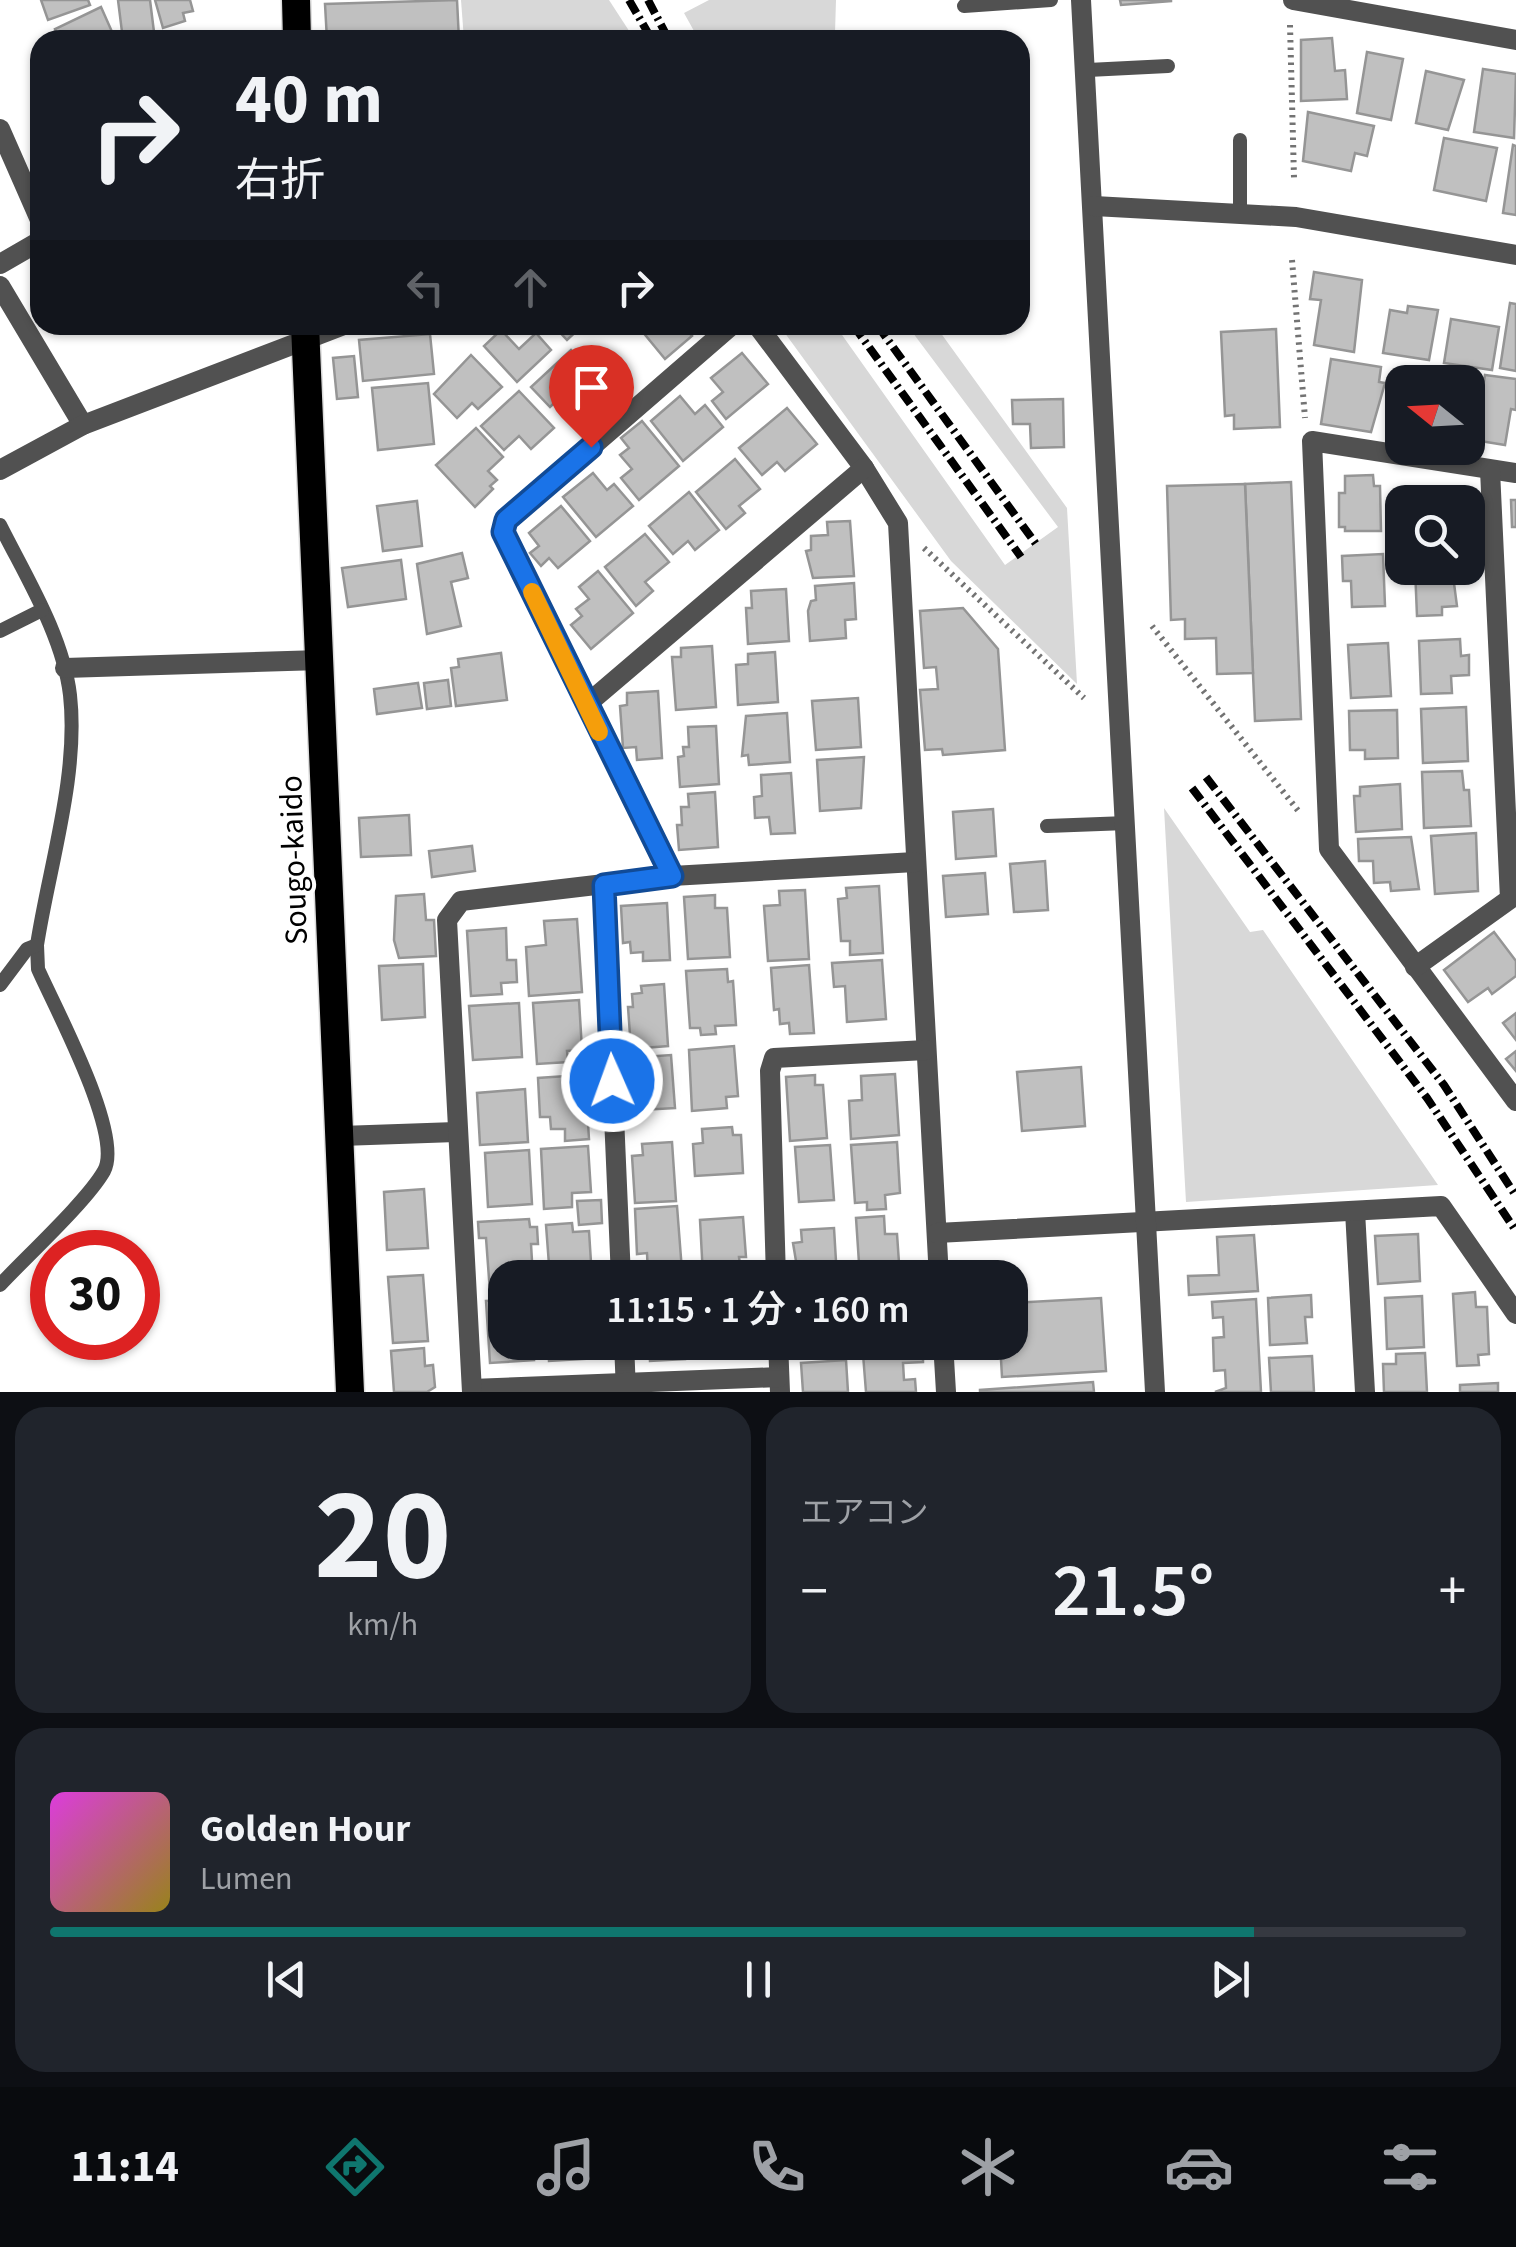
<!DOCTYPE html>
<html lang="ja">
<head>
<meta charset="utf-8">
<style>
  :root { --surface:#171b24; --page:#20242c; --text:#f1f3f6; --muted:#9ea1a6; --line:#363941; --accent:#0f766e }
  body { margin:0; font-family:"Source Sans 3","Noto Sans JP",sans-serif; background:var(--page); color:var(--text); height:100vh; display:flex; flex-direction:column; font-size:38px; white-space:nowrap }
  * { box-sizing:border-box; margin:0 }
  p { font-size:32px; color:var(--muted) }
  .icon { flex:none; width:55px; height:55px; fill:none; stroke:currentColor; stroke-width:2; stroke-linecap:round; stroke-linejoin:round }
  .map { position:relative; height:1392px; overflow:hidden }
  .side { display:flex; flex-direction:column; gap:15px; padding:15px; background:#0d0f14; flex:1 }
  .side>* { flex:none }
  .top-card { position:absolute; left:30px; top:30px; width:1000px; height:305px; border-radius:30px; box-shadow:0 2px 8px #0004; background:#171b24; color:var(--text); overflow:hidden }
  .needle { width:65px; rotate:288deg }
  .tools { position:absolute; left:1385px; top:365px; display:grid; gap:20px }
  .tools a { display:grid; place-items:center; width:100px; height:100px; border-radius:20px; background:var(--surface); box-shadow:0 2px 8px #0004; font-size:50px }
  .speed { position:absolute; left:30px; top:1230px; display:flex; gap:20px; font-size:50px; font-weight:700; text-align:center }
  .speed>* { display:grid; place-content:center; width:130px; height:130px; border-radius:50%; background:var(--surface); box-shadow:0 2px 8px #0004; line-height:1 }
  .speed .limit { border:15px solid #d22; background:#fff; color:#111 }
  .pin { position:absolute; display:grid; place-items:center; width:85px; height:85px; color:#fff; margin:-102px -42px; border-radius:50% 50% 50% 0; rotate:-45deg; box-shadow:0 0 10px #0007 }
  .pin .icon { rotate:45deg }
  .me { position:absolute; width:110px; margin:-55px; rotate:358deg; stroke-linejoin:round; filter:drop-shadow(0 0 8px #0008) }
  .turn { display:flex; align-items:center; gap:35px; height:210px; padding:0 40px; font-size:45px }
  .turn .icon { width:130px; height:130px; stroke-width:2.5 }
  .turn b { display:block; font-size:70px; line-height:85px }
  .lanes { display:flex; align-items:center; height:95px; padding:0 40px; background:#0003; justify-content:center; gap:50px; direction:ltr }
  .lanes .off { opacity:.35 }
  .big { font-size:75px; font-weight:600; line-height:1.1 }
  .side .tile { flex:1; display:flex; flex-direction:column; justify-content:center; gap:15px; min-width:0; padding:0 35px; border-radius:30px; background:var(--page) }
  .side .dial { align-items:center; gap:0 }
  .dial b { font-size:130px; line-height:1 }
  .song { display:flex; align-items:center; gap:30px }
  .cover { width:120px; height:120px; border-radius:15px; background:linear-gradient(135deg,hsl(300 70% 55%),hsl(50 70% 35%)) }
  .played { height:10px; border-radius:5px; background:linear-gradient(90deg,var(--accent) 85%,var(--line) 85%) }
  .keys { display:flex; justify-content:space-around; direction:ltr }
  .heat { display:flex; justify-content:space-between; align-items:center; font-size:55px; direction:ltr }
  .side .tiles { flex:1; display:grid; gap:15px; grid-template-columns:1fr 1fr }
  .tile:last-child { grid-column:span 2 }
  .trip { position:absolute; left:488px; top:1260px; width:540px; height:100px; border-radius:30px; background:var(--surface); box-shadow:0 2px 8px #0004; font-weight:600; line-height:100px; text-align:center }
  .dock { display:flex; height:160px; justify-content:space-around; align-items:center; background:#090b0e; color:var(--muted) }
  .dock .icon { width:70px; height:70px }
  .dock .active { color:var(--accent) }
  .dock b { font-size:45px; color:var(--text) }
  .map>svg:first-child { display:block }
  .green { fill:#d8d8d8 }
  .building { fill:#c0c0c0; stroke:#959595; stroke-width:2.5 }
  .lines { fill:none; stroke-linecap:round; stroke-linejoin:round }
  .trunk-casing { stroke:#dbdbdb; stroke-width:31 }
  .path { stroke:#737373; stroke-width:6; stroke-dasharray:2.5 5; stroke-linecap:butt }
  .service { stroke:#515151; stroke-width:14 }
  .minor { stroke:#515151; stroke-width:20 }
  .tertiary { stroke:#515151; stroke-width:20 }
  .trunk { stroke:#000; stroke-width:28 }
  .rail { stroke:#000; stroke-width:8; stroke-dasharray:15 5 2.5 5; stroke-linecap:butt }
  .route-casing { stroke:#114b97; stroke-width:25 }
  .route { stroke:#1a73e8; stroke-width:18 }
  .slow { stroke:#f59e0b; stroke-width:18 }
  .labels { text-anchor:middle; dominant-baseline:central; stroke-width:8; stroke-linejoin:round; paint-order:stroke }
  .street-label { font-size:32px; fill:#000; stroke:#fff }
</style>
</head>
<body>
<div class="map">
<svg width="1516" height="1392" viewBox="0 0 1516 1392">
  <rect width="100%" height="100%" fill="#fff"/>
  <g class="green">
    <path d="M461,0H609L635,40H464Z"/>
    <path d="M709,0H836L835,33L819,36L818,40H699L684,13Z"/>
    <path d="M779,325H835L1005,565L1058,527L907,325H935L1067,508L1077,684L951,561Z"/>
    <path d="M1164,808L1250,932L1263,930L1438,1185L1186,1202Z"/>
  </g>
  <g class="building">
    <path d="M41,0H88L90,5L48,20Z"/>
    <path d="M118,0H150L155,40H123Z"/>
    <path d="M155,0H190L193,11L183,13L185,21L163,28Z"/>
    <path d="M457,0L459,40H327L325,4Z"/>
    <path d="M1120,0H1171V1L1121,5Z"/>
    <path d="M101,7L113,34L99,40H60L55,29Z"/>
    <path d="M1332,38L1335,71L1345,70L1347,99L1301,101V40Z"/>
    <path d="M1367,52L1403,59L1391,120L1357,113Z"/>
    <path d="M1483,69L1516,74L1514,138L1474,132Z"/>
    <path d="M1426,71L1464,80L1448,130L1416,123Z"/>
    <path d="M1308,112L1374,126L1367,156L1355,153L1351,171L1303,161Z"/>
    <path d="M1444,138L1497,148L1486,201L1434,190Z"/>
    <path d="M1513,145L1516,146V215L1503,213Z"/>
    <path d="M1314,272L1362,280L1354,352L1314,345L1321,300L1310,299Z"/>
    <path d="M1510,303L1516,304V371L1500,368Z"/>
    <path d="M1408,306L1438,310L1429,360L1383,353L1390,310L1407,313Z"/>
    <path d="M1451,319L1499,327L1492,370L1444,363Z"/>
    <path d="M553,325H583L567,340Z"/>
    <path d="M637,325H682L692,336L665,359Z"/>
    <path d="M1276,329L1280,427L1234,429V415L1225,416L1221,332Z"/>
    <path d="M501,330L519,349L536,333L551,350L517,382L484,346Z"/>
    <path d="M430,334L434,374L363,381L359,340Z"/>
    <path d="M571,350L604,386L583,405L569,389L550,407L531,387Z"/>
    <path d="M742,353L768,384L726,419L712,401L723,392L711,378Z"/>
    <path d="M471,355L502,387L478,409L472,403L457,418L434,394Z"/>
    <path d="M354,356L358,397L337,399L333,358Z"/>
    <path d="M1331,359L1381,367L1379,382L1385,383L1371,432L1321,424Z"/>
    <path d="M1485,375L1516,379V410L1511,409L1505,445L1474,440Z"/>
    <path d="M428,383L434,444L378,450L372,388Z"/>
    <path d="M519,391L554,428L531,449L519,436L504,450L481,426Z"/>
    <path d="M680,396L695,414L705,405L723,427L683,461L651,421Z"/>
    <path d="M1063,399L1064,447L1031,448L1030,424H1013L1012,400Z"/>
    <path d="M1398,404L1402,405V437L1393,436Z"/>
    <path d="M787,408L817,444L785,471L777,462L762,475L739,448Z"/>
    <path d="M642,421L679,466L639,500L621,478L632,469L620,455L629,448L621,438Z"/>
    <path d="M476,428L503,457L488,471L497,480L490,486L493,489L475,507L436,465Z"/>
    <path d="M735,459L760,489L739,506L745,513L726,529L696,492Z"/>
    <path d="M593,473L607,490L614,484L633,506L596,537L563,497Z"/>
    <path d="M1373,475L1374,486H1380L1381,531H1345V527H1339V493H1345V476Z"/>
    <path d="M1291,482L1301,719L1255,721L1245,484Z"/>
    <path d="M1245,484L1253,673L1217,674L1216,638L1185,639V619L1171,620L1167,486Z"/>
    <path d="M1445,487V502H1415V488Z"/>
    <path d="M689,492L719,530L695,550L688,541L673,554L649,526Z"/>
    <path d="M1511,500H1516V527H1512Z"/>
    <path d="M417,501L422,546L383,551L377,506Z"/>
    <path d="M561,506L590,541L558,568L549,558L541,566L530,553L539,546L529,533Z"/>
    <path d="M850,521L854,576L813,578L806,551L811,550V536L828,535L827,522Z"/>
    <path d="M645,534L669,562L645,582L653,591L636,606L605,567Z"/>
    <path d="M462,553L468,578L451,582L461,626L427,634L417,564Z"/>
    <path d="M1383,554L1385,606L1352,607L1351,581H1343L1342,556Z"/>
    <path d="M401,560L406,599L348,607L342,568Z"/>
    <path d="M1415,568H1452L1457,606L1442,607V615L1417,616Z"/>
    <path d="M598,571L633,613L591,649L571,625L582,616L576,609L589,599L579,587Z"/>
    <path d="M854,583L856,619L845,620L846,638L810,641L808,611L811,601L816,600L815,586Z"/>
    <path d="M786,589L789,641L748,644L746,608H752L751,591Z"/>
    <path d="M963,608L998,649L1005,750L943,755L942,749L925,750L920,690L938,689L936,667L924,668L920,611Z"/>
    <path d="M1460,639L1461,656L1469,655V675L1451,676L1452,693L1421,694L1419,641Z"/>
    <path d="M1388,643L1391,696L1351,698L1348,645Z"/>
    <path d="M712,646L716,707L676,710L672,657H681V648Z"/>
    <path d="M775,652L778,702L738,705L736,665L748,664V654Z"/>
    <path d="M501,653L507,700L456,706L451,668L459,667L458,659Z"/>
    <path d="M448,680L451,706L427,709L424,683Z"/>
    <path d="M418,683L422,708L377,714L374,689Z"/>
    <path d="M658,691L662,758L637,760L636,747L623,748L620,706L627,705V693Z"/>
    <path d="M858,698L861,747L816,750L812,701Z"/>
    <path d="M1466,707L1468,761L1423,763L1421,709Z"/>
    <path d="M1397,710L1398,758L1365,759V750H1350L1349,711Z"/>
    <path d="M787,713L790,762L749,765L748,755L742,756L746,716Z"/>
    <path d="M716,726L719,784L680,787L678,757L684,756L683,747H689L688,727Z"/>
    <path d="M864,757L861,808L820,811L817,760Z"/>
    <path d="M1462,771L1464,790H1469L1471,826L1424,828L1422,772Z"/>
    <path d="M791,773L795,833L771,834L769,817L755,818L754,797L762,796L761,775Z"/>
    <path d="M1400,784L1402,829L1356,832L1354,796H1360V787Z"/>
    <path d="M715,792L718,847L679,850L677,825H682L681,807H689L688,794Z"/>
    <path d="M993,809L996,856L956,859L953,812Z"/>
    <path d="M409,815L411,855L361,857L359,818Z"/>
    <path d="M1476,833L1478,891L1435,894L1431,836Z"/>
    <path d="M1411,837L1419,889L1391,891L1390,882L1374,883L1373,861H1359L1358,839Z"/>
    <path d="M472,846L475,871L432,877L429,851Z"/>
    <path d="M1045,861L1048,910L1014,912L1010,864Z"/>
    <path d="M985,873L988,914L946,917L943,876Z"/>
    <path d="M879,886L883,953L850,955V941H841L838,899L847,898L846,888Z"/>
    <path d="M805,890L809,959L768,961L764,906L780,905L779,891Z"/>
    <path d="M424,894L426,920H434L436,956L399,958L394,940L396,896Z"/>
    <path d="M715,895V908H727L730,957L688,959L684,897Z"/>
    <path d="M667,903L670,960L643,961V952L631,953L630,942L623,943L621,906Z"/>
    <path d="M577,919L582,992L529,996L526,947L546,945L544,921Z"/>
    <path d="M506,928L507,960H516L517,982L501,983L502,994L471,996L467,931Z"/>
    <path d="M1494,932L1516,961V976L1492,994L1488,988L1468,1002L1444,970Z"/>
    <path d="M882,960L886,1019L847,1022L845,986L834,987L832,963Z"/>
    <path d="M423,964L425,1017L382,1020L379,966Z"/>
    <path d="M809,965L814,1033L790,1034L789,1023L780,1024L779,1009L774,1010L771,968Z"/>
    <path d="M727,969L728,982L733,981L736,1025L715,1026L716,1034L701,1035L700,1028H690L686,971Z"/>
    <path d="M664,984L668,1046L631,1049L628,1007H633L632,994L642,993L641,986Z"/>
    <path d="M579,1000L582,1050L567,1051L568,1062L537,1064L533,1003Z"/>
    <path d="M519,1003L522,1057L473,1060L469,1006Z"/>
    <path d="M1516,1013V1040L1503,1023Z"/>
    <path d="M734,1046L738,1096L726,1097L727,1108L692,1111L689,1050Z"/>
    <path d="M1516,1051V1071L1506,1059Z"/>
    <path d="M671,1055L675,1108L641,1110V1099L631,1100L629,1058Z"/>
    <path d="M1081,1067L1085,1126L1022,1131L1017,1072Z"/>
    <path d="M895,1074L899,1135L851,1139L849,1101L862,1100L861,1076Z"/>
    <path d="M815,1075V1085H823L827,1138L790,1141L786,1077Z"/>
    <path d="M566,1076L568,1093L586,1092L589,1139L565,1141V1129H551L550,1117H540L538,1078Z"/>
    <path d="M525,1089L528,1142L480,1145L477,1093Z"/>
    <path d="M732,1127L733,1135H741L743,1173L695,1176L693,1144L703,1143L702,1129Z"/>
    <path d="M672,1142L676,1201L635,1203L632,1156L643,1155L642,1144Z"/>
    <path d="M897,1142L900,1193L885,1195L886,1209L867,1210V1202L855,1203L851,1145Z"/>
    <path d="M830,1145L834,1200L799,1202L795,1147Z"/>
    <path d="M588,1146L591,1192L572,1193V1207L544,1209L541,1149Z"/>
    <path d="M529,1150L532,1204L488,1207L485,1153Z"/>
    <path d="M424,1189L428,1248L387,1250L384,1192Z"/>
    <path d="M601,1200L602,1223L579,1225L577,1201Z"/>
    <path d="M677,1206L682,1271L648,1274L647,1253L637,1254L635,1209Z"/>
    <path d="M884,1216L885,1234H897L900,1277L860,1278L856,1218Z"/>
    <path d="M743,1217L746,1257H739L741,1273L703,1276L700,1220Z"/>
    <path d="M529,1219L530,1227H537L538,1244H531L533,1278H505V1291L490,1292L486,1238H479L478,1222Z"/>
    <path d="M572,1223L573,1232L589,1231L592,1278H550L546,1225Z"/>
    <path d="M834,1228L837,1278L798,1273L793,1243L802,1242L801,1230Z"/>
    <path d="M1418,1234L1420,1281L1378,1284L1375,1236Z"/>
    <path d="M1254,1235L1258,1291L1189,1295L1188,1276L1219,1275L1217,1237Z"/>
    <path d="M423,1275L428,1341L393,1343L388,1277Z"/>
    <path d="M1475,1292L1476,1307H1487L1489,1354L1478,1355L1479,1365L1457,1366L1453,1294Z"/>
    <path d="M1311,1295L1312,1317H1305L1307,1343L1270,1345L1268,1298Z"/>
    <path d="M1422,1296L1424,1347L1387,1349L1385,1298Z"/>
    <path d="M1101,1298L1106,1371L1002,1377L1000,1342H1010V1303Z"/>
    <path d="M1256,1299L1261,1392H1215L1226,1388L1225,1370L1214,1371L1213,1338L1224,1337L1223,1317L1213,1318L1212,1302Z"/>
    <path d="M505,1300V1342H532L534,1360L490,1363L486,1301Z"/>
    <path d="M597,1342L598,1358L549,1361L548,1344Z"/>
    <path d="M649,1342H684L685,1359L650,1361Z"/>
    <path d="M724,1342H747L748,1356L725,1357Z"/>
    <path d="M424,1348L425,1366L433,1365L435,1387L427,1392H394L391,1351Z"/>
    <path d="M923,1350V1362L903,1363L904,1380L915,1379L916,1392H866L863,1354Z"/>
    <path d="M1425,1353L1427,1392H1384L1383,1364H1396V1354Z"/>
    <path d="M1312,1356L1314,1392H1271L1269,1358Z"/>
    <path d="M846,1360L848,1392H803L801,1363Z"/>
    <path d="M1093,1382L1094,1392H980V1390Z"/>
    <path d="M1498,1383V1392H1460V1385Z"/>
  </g>
  <g class="lines">
    <g class="trunk-casing">
      <g id="trunk">
        <path d="M296,0L297,40"/>
        <path d="M305,325L350,1392"/>
      </g>
    </g>
    <g class="path">
      <path d="M1290,25L1294,178"/>
      <path d="M1292,260L1305,418"/>
      <path d="M924,548L1084,698"/>
      <path d="M1152,626L1300,813"/>
    </g>
    <g class="service">
      <path d="M964,6L1051,0"/>
      <path d="M1088,70L1168,66"/>
      <path d="M1240,140V214"/>
      <path d="M0,525C26,577 63,636 70,695C79,775 49,867 37,945L38,969C55,1008 124,1135 104,1171C87,1201 26,1257 0,1285"/>
      <path d="M0,631L42,610"/>
      <path d="M1047,826L1127,823"/>
      <path d="M0,985L27,949L37,945"/>
    </g>
    <g class="minor">
      <path d="M1293,0L1516,40"/>
      <path d="M0,129L40,220"/>
      <path d="M0,264L40,241"/>
      <path d="M0,286L83,425"/>
      <path d="M757,325L864,468L898,523L939,1278"/>
      <path d="M0,470L83,425L344,325"/>
      <path d="M1516,473L1312,441L1329,849L1516,1101"/>
      <path d="M65,668L321,660"/>
      <path d="M586,705L864,468"/>
      <path d="M672,876L503,532L507,520L732,325"/>
      <path d="M604,885L621,1278"/>
      <path d="M1415,967L1510,899L1490,470"/>
      <path d="M341,1136L456,1132"/>
      <path d="M1355,1211L1365,1392"/>
      <path d="M937,1233L1441,1206L1516,1314"/>
      <path d="M776,1278L770,1071L774,1058L926,1050"/>
      <path d="M624,1342L626,1392"/>
      <path d="M778,1342L780,1392"/>
      <path d="M943,1342L946,1392"/>
      <path d="M472,1389L779,1377"/>
      <path d="M472,1392L447,920L461,901L672,876L915,862"/>
    </g>
    <g class="tertiary">
      <path d="M1081,0L1155,1392"/>
      <path d="M1094,206L1296,217L1516,255"/>
    </g>
    <use href="#trunk" class="trunk"/>
    <g class="rail">
      <path d="M629,0L652,40"/>
      <path d="M648,0L669,40"/>
      <path d="M853,325L1021,557"/>
      <path d="M877,325L1036,544"/>
      <path d="M1206,777L1444,1085L1516,1196"/>
      <path d="M1192,788L1427,1098L1516,1231"/>
    </g>
  </g>
  <g class="lines">
    <g class="route-casing">
      <path id="route" d="M591,447L506,520L503,532L672,876L604,885L612,1081"/>
    </g>
    <use href="#route" class="route"/>
    <path class="slow" d="M532,592L599,732"/>
  </g>
  <g class="labels">
    <g class="street-label">
      <text transform="translate(294 860) rotate(-92)">Sougo-kaido</text>
    </g>
  </g>
</svg>
<div class="tools">
<a><svg class="needle" viewBox="-14 -14 28 28"><path d="M0-13l5 13h-10z" fill="#e53935"/><path d="M0 13l5-13h-10z" fill="#9ea1a6"/></svg></a>
<a><svg class="icon" aria-label="search" viewBox="0 0 24 24"><circle cx="10" cy="10" r="6"/><path d="M15 15l6 6"/></svg></a>
</div>
<div class="speed"><div class="limit">30</div></div>
<div class="pin" style="left:591px;top:447px;background:#d93025"><svg class="icon" aria-label="arrive" viewBox="0 0 24 24"><path d="M6 21V4h12l-3 4 3 4H6"/></svg></div>
<svg class="me" style="left:612px;top:1081px" viewBox="-20 -20 40 40"><circle r="17" fill="#1a73e8" stroke="#fff" stroke-width="3"/><path d="M0-11L8 9 0 5-8 9z" fill="#fff"/></svg>
<div class="trip">11:15 · 1 分 · 160 m</div>
<div class="top-card">
<div class="turn"><svg class="icon" aria-label="right" viewBox="0 0 24 24"><path d="M7 20v-9h11M14 6l5 5-5 5"/></svg><div><b>40 m</b>右折</div></div>
<div class="lanes"><svg class="icon off" aria-label="left" viewBox="0 0 24 24"><path d="M17 20v-9H6M10 6l-5 5 5 5"/></svg><svg class="icon off" aria-label="ahead" viewBox="0 0 24 24"><path d="M12 20V5M6 11l6-6 6 6"/></svg><svg class="icon" aria-label="right" viewBox="0 0 24 24"><path d="M7 20v-9h11M14 6l5 5-5 5"/></svg></div>
</div>
</div>
<section class="side">
<div class="tiles">
<div class="tile dial"><b>20</b><p>km/h</p></div>
<div class="tile"><p>エアコン</p>
<div class="heat"><a>−</a><b class="big">21.5°</b><a>+</a></div>
</div>
<div class="tile">
<div class="song"><i class="cover"></i><div><b>Golden Hour</b><p>Lumen</p></div></div>
<div class="played"></div>
<div class="keys"><svg class="icon" aria-label="previous" viewBox="0 0 24 24"><path d="M18 5L8 12l10 7zM5 5v14"/></svg><svg class="icon" aria-label="pause" viewBox="0 0 24 24"><path d="M8 5v14M16 5v14"/></svg><svg class="icon" aria-label="next" viewBox="0 0 24 24"><path d="M6 5l10 7-10 7zM19 5v14"/></svg></div>
</div>
</div>
</section>
<nav class="dock">
<b>11:14</b>
<svg class="icon active" aria-label="directions" viewBox="0 0 24 24"><path d="M12 3l9 9-9 9-9-9zM9 14v-3h6M13 9l2 2-2 2"/></svg>
<svg class="icon" aria-label="music" viewBox="0 0 24 24"><path d="M9 18V5l10-2v13"/><circle cx="6" cy="18" r="3"/><circle cx="16" cy="16" r="3"/></svg>
<svg class="icon" aria-label="phone" viewBox="0 0 24 24"><path d="M5 4h4l2 5-3 2q2 4 5 5l2-3 5 2v4C11 20 4 13 5 4z"/></svg>
<svg class="icon" aria-label="climate" viewBox="0 0 24 24"><path d="M12 3v18M4 7l16 10M4 17L20 7"/></svg>
<svg class="icon" aria-label="car" viewBox="0 0 24 24"><path d="M5 17H2v-5l4-1 3-4h7l3 4 3 1v5h-3M9 17h6M6 11h13"/><circle cx="7" cy="17" r="2"/><circle cx="17" cy="17" r="2"/></svg>
<svg class="icon" aria-label="filters" viewBox="0 0 24 24"><path d="M4 7h16M4 17h16"/><circle cx="9" cy="7" r="2"/><circle cx="15" cy="17" r="2"/></svg>
</nav>
</body>
</html>
